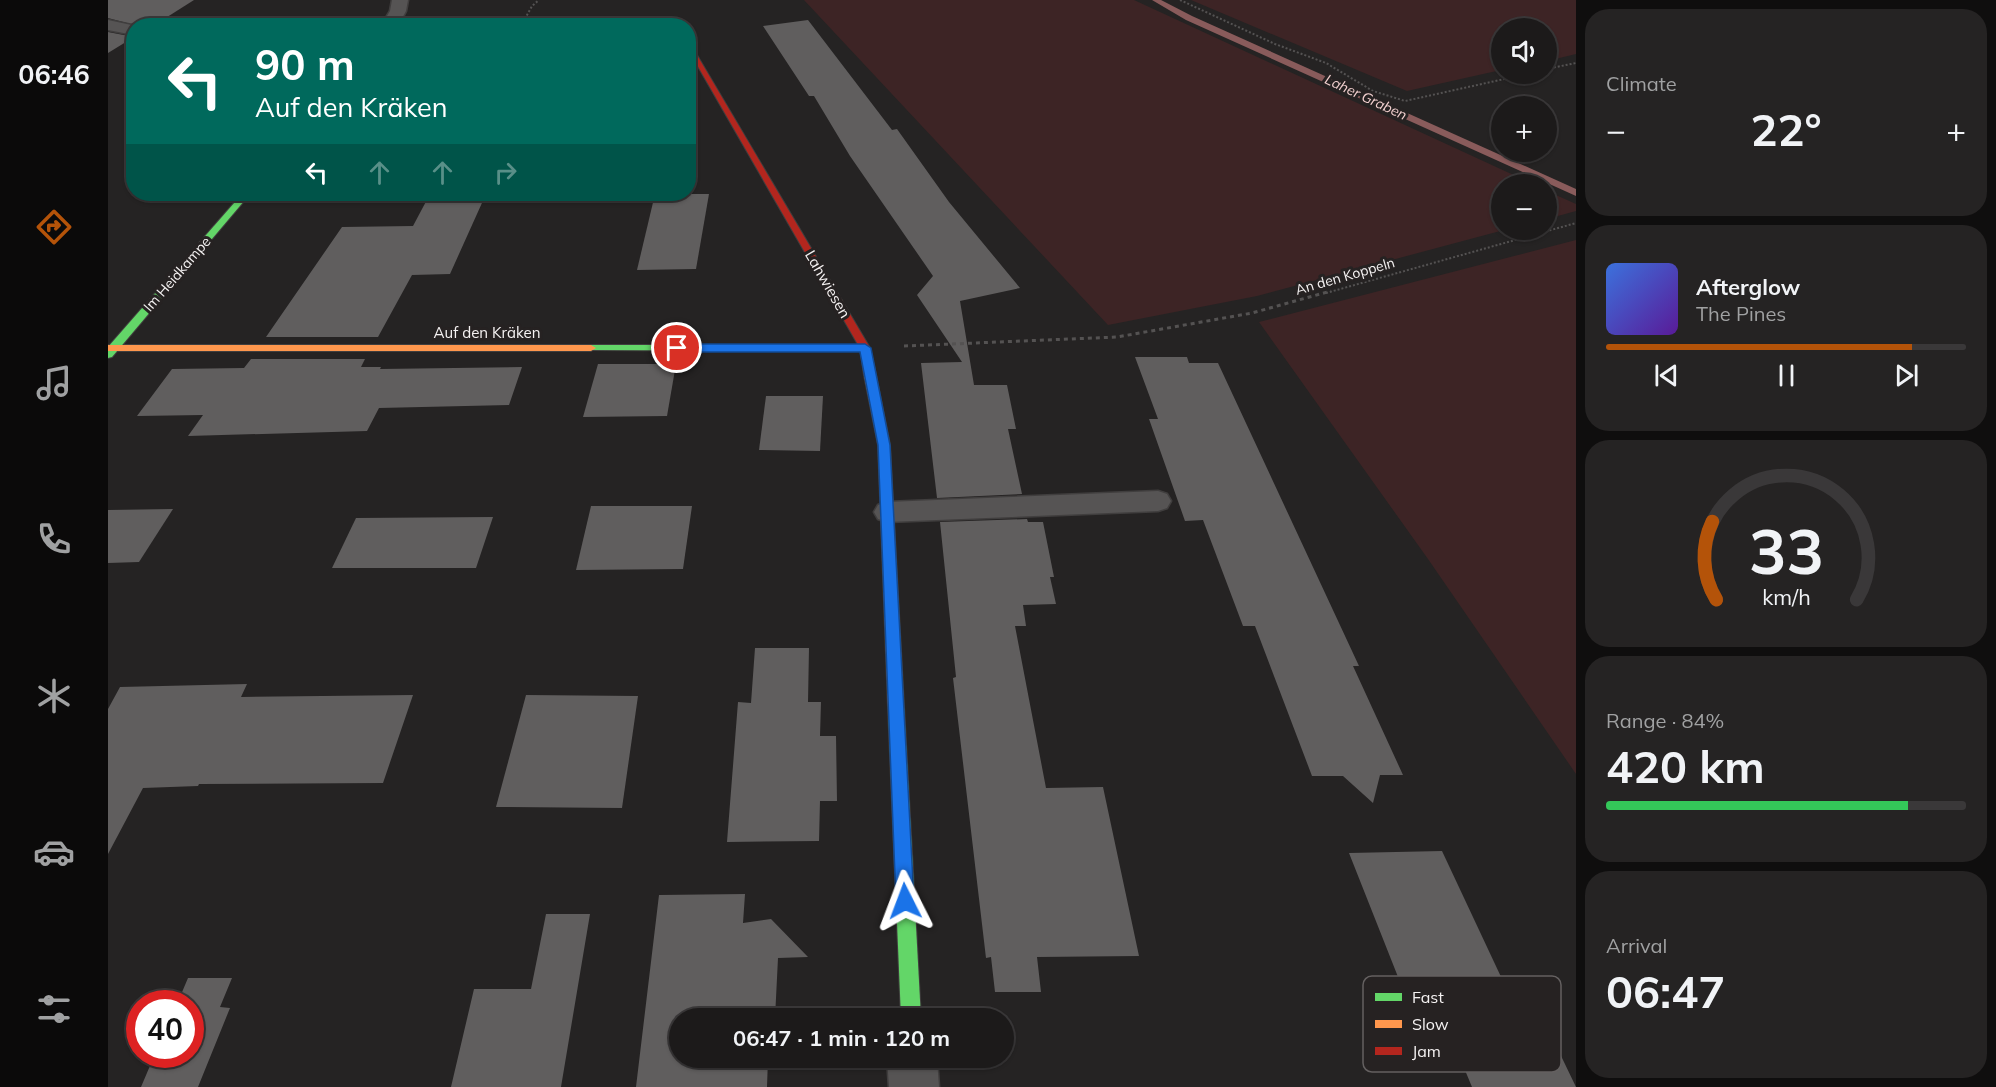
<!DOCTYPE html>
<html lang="en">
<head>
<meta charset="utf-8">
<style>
  :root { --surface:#1c1a1a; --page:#252323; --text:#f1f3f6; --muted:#a0a1a2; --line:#3a3839; --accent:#b45309 }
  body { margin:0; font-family:Mulish,sans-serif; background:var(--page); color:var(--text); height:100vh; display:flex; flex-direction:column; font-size:22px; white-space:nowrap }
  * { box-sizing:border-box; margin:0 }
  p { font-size:20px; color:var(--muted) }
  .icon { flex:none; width:33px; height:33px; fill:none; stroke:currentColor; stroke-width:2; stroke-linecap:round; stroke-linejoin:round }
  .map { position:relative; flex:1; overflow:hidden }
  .drawer { display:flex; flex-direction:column; gap:9px; padding:9px; background:#0f0e0e; width:420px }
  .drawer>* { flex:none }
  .top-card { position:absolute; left:18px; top:18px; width:570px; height:183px; border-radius:24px; box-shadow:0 2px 4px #0004,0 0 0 2px var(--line); background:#00695c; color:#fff; overflow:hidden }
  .fabs { position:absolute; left:1383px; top:18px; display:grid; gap:12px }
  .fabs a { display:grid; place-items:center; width:66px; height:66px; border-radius:50%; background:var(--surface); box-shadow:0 2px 4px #0004,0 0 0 2px var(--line); font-size:30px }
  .speed { position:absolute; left:18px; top:990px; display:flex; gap:12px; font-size:30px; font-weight:700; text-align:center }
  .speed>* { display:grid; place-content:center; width:78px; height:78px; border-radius:50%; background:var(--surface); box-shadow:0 2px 4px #0004,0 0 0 2px var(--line); line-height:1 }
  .speed .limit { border:9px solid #d22; background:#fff; color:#111 }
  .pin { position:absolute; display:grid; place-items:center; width:51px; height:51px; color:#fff; margin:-26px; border:3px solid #fff; border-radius:50%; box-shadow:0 2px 6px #0007 }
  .me { position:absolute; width:66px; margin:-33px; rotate:357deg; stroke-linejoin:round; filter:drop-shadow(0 0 4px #0008) }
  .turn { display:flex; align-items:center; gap:21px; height:126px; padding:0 30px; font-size:27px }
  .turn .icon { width:78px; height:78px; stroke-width:2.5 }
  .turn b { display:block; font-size:42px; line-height:51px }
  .lanes { display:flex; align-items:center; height:57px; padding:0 30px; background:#0003; justify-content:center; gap:30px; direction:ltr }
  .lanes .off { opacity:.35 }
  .big { font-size:45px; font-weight:700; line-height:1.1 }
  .drawer .widget { flex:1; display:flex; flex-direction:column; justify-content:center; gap:9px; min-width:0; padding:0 21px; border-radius:24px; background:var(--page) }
  .drawer .dial { align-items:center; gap:0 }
  .dial svg { height:156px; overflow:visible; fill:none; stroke:var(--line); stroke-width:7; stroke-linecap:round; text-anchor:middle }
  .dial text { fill:var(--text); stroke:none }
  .song { display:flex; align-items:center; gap:18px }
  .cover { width:72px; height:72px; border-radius:9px; background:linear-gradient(135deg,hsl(220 70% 55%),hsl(270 70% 35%)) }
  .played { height:6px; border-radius:3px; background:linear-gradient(90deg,var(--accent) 85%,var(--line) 85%) }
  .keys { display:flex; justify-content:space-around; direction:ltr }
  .heat { display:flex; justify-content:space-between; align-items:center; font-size:33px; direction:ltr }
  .charge { height:9px; border-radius:4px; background:linear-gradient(90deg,#34c759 84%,var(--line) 0) }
  .trip { position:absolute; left:561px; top:1008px; width:345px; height:60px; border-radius:30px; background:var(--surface); box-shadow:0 2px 4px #0004,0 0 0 2px var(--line); font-weight:700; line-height:60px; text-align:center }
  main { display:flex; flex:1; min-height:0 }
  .tabs { display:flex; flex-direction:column; width:108px; justify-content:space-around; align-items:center; background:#0b0a0a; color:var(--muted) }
  .tabs .icon { width:42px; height:42px }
  .tabs .active { color:var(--accent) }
  .tabs b { font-size:27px; color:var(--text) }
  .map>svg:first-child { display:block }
  .green { fill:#3d2425 }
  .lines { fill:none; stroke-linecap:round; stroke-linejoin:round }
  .stream { fill:#895b5b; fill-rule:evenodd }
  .building { fill:#605e5e }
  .lane-casing { stroke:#403e3e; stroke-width:3 }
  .street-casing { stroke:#403e3e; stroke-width:3 }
  .fast-casing { stroke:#403e3e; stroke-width:2 }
  .slow-casing { stroke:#403e3e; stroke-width:2 }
  .jam-casing { stroke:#403e3e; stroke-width:2 }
  .path-far1 { stroke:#545252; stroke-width:2; stroke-dasharray:2 2; stroke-linecap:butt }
  .path { stroke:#545252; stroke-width:3; stroke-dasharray:4 4; stroke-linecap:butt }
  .lane { fill:#565454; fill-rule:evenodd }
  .street { fill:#565454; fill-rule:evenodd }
  .fast { fill:#63d668; fill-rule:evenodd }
  .slow { fill:#ff974d; fill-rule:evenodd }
  .jam { fill:#b3261e; fill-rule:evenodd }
  .route { fill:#1a73e8; stroke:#114b97; stroke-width:1.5 }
  .labels { text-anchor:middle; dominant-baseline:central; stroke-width:6; stroke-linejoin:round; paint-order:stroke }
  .far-water-label { font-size:14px; font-style:italic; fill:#f4d2d1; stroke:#262222 }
  .far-street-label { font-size:14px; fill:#f5f2f2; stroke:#262222 }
  .street-label { font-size:15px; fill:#f5f2f2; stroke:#262222 }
  .key { fill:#262222; stroke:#646060; stroke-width:1.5 }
  .key-label { font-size:16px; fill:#f5f2f2 }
</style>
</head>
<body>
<main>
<nav class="tabs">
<b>06:46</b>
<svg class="icon active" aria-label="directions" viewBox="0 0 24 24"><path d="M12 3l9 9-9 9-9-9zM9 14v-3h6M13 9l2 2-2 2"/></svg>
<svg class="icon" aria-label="music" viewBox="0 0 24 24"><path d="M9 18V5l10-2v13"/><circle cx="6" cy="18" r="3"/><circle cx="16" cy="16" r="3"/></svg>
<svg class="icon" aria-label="phone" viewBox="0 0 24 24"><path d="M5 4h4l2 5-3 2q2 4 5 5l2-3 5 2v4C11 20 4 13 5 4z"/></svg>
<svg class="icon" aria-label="climate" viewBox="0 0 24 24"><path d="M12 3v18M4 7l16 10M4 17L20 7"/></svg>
<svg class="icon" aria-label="car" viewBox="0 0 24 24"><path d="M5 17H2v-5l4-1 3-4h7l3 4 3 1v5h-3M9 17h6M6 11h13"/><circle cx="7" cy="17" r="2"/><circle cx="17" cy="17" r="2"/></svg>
<svg class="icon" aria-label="filters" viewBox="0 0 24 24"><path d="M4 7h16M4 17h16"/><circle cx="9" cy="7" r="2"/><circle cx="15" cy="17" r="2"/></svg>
</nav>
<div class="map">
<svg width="1468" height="1087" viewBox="0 0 1468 1087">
  <rect width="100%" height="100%" fill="#252323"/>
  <g class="green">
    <path d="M696,0H1026L1425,184H1394V230H1396L1149,296L1000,325Z"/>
    <path d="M1083,0H1468V54L1439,61L1438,28H1394L1393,70L1299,91Z"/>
    <path d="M1439,191L1468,204V211L1439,219Z"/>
    <path d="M1468,240V774L1320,559L1151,322Z"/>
  </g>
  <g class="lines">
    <path class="stream" d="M1044,0H1053L1084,16L1468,189V196L1078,20Z"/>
  </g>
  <g class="building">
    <path d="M0,0H86L45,26H30L0,18Z"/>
    <path d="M700,20L784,130L789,129L841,202L912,288L852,301L866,385H899L908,429H900L914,494L829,498L813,363L854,362L809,295L825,276L742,156L706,96H701L655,26Z"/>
    <path d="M0,32L26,37L0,53Z"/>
    <path d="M322,194H378L342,274L304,275L270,337H158L234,227L305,226Z"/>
    <path d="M547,194H601L588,269L529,270Z"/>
    <path d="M1027,357H1079L1081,363H1110L1251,666H1245L1295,775H1272L1265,803L1235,776H1204L1147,626H1135L1095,520L1077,521L1041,419H1050Z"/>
    <path d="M143,359H257L253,367H273L272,369L414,367L401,405L271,408L259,431L80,436L95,415L29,416L64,369L136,368Z"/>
    <path d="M490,364H568L559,416L475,417Z"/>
    <path d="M658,396H715L712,451L651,450Z"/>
    <path d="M483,506H584L575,569L468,570Z"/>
    <path d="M65,509L31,562L0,563V510Z"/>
    <path d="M385,517L368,568H224L248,518Z"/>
    <path d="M919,519L920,522H935L946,577H942L948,604L915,605L918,626H907L938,788L995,787L1031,956L929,957L933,992H887L883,957L878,958L845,678L848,677L832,522Z"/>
    <path d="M647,648H701L700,702H713L712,736H728L729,801H712L711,841L619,842L630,702L643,703Z"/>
    <path d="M139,684L133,697L305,695L275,783L91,784L90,786L35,788L0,854V709L12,687Z"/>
    <path d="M418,695L530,696L514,808L388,807Z"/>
    <path d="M1334,851L1394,979H1416L1468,1087H1364L1322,986L1294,987L1241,853Z"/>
    <path d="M637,894L635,923L663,919L700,957L670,958L667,1018H572V1058H660L659,1087H528L551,895Z"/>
    <path d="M438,914H482L453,1087H343L366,989H423Z"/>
    <path d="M80,978H124L112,1007L122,1008L90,1087H33L47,1054H82V1004H69Z"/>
  </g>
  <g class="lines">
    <g class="lane-casing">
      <path id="lane" d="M1050,491L1059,494L1063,501L1059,508L1050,511L779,522L770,519L766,512L770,505L779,502Z"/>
    </g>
    <g class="street-casing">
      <g id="street">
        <path d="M284,0H300L298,11L290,26H273L282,11Z"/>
        <path d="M0,20L28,26H26V35L0,30Z"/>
        <path d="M779,1058H829L831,1087H781Z"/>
      </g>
    </g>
    <g class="fast-casing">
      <g id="fast">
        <path d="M134,194H142L4,357L0,358V347Z"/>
        <path d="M483,345H757L762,348L757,351L479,350L478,348Z"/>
        <path d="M788,700L794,702L796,707L813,1018H793L780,707L782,702Z"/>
      </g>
    </g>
    <g class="slow-casing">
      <g id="slow">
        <path d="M0,345H483L488,348L483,351H0Z"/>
        <path d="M762,371L768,375L782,445L796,707L794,712L788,714L782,712L780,707L770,445L756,375Z"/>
      </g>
    </g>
    <g class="jam-casing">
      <path id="jam" d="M580,40L762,348L768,375L766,378L762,379L756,375L752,348L580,49Z"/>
    </g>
    <g class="path-far1">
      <path d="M1072,0L1167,44L1218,63L1265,91L1297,101L1419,74"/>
      <path d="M413,26L424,6L431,0"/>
      <path d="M1438,69L1468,63"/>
      <path d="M1218,293L1468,223"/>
    </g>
    <path class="path" d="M796,346L1009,337L1144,313L1223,291"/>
    <use href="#lane" class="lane"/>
    <use href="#street" class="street"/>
    <use href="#fast" class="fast"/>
    <use href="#slow" class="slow"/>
    <use href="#jam" class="jam"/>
  </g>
  <path class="route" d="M757,344L763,348L782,445L806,901L804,907L797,910L791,907L788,901L770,445L752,352H569L564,348L569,344Z"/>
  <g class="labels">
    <g class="far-water-label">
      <text transform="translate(1258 97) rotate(25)">Laher Graben</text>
    </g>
    <g class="far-street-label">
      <text transform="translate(69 274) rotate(-49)">Im Heidkampe</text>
      <text transform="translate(1237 276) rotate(-16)">An den Koppeln</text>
    </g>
    <g class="street-label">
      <text transform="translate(720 284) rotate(60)">Lahwiesen</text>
      <text x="379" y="332">Auf den Kräken</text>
    </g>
  </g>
  <rect x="1255" y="976" width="198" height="96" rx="9" class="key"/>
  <rect x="1267" y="993" width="27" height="8" fill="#63d668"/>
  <rect x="1267" y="1020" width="27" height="8" fill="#ff974d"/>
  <rect x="1267" y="1047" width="27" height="8" fill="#b3261e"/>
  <g class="key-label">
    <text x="1304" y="1003">Fast</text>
    <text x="1304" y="1030">Slow</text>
    <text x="1304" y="1057">Jam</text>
  </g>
</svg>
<div class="fabs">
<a><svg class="icon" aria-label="sound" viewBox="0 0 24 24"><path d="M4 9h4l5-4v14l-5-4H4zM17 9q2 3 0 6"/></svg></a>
<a>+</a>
<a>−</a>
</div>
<div class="speed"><div class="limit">40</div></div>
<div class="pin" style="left:569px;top:348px;background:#d93025"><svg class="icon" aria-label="arrive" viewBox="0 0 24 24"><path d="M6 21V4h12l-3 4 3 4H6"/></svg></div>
<svg class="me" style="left:797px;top:901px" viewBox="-20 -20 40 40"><path d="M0-17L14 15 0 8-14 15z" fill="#1a73e8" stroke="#fff" stroke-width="4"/></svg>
<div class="trip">06:47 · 1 min · 120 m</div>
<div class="top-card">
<div class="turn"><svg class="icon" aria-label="left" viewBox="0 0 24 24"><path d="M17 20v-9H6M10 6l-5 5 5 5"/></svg><div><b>90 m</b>Auf den Kräken</div></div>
<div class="lanes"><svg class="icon" aria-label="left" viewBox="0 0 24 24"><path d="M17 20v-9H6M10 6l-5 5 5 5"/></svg><svg class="icon off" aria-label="ahead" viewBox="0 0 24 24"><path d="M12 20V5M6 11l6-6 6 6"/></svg><svg class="icon off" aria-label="ahead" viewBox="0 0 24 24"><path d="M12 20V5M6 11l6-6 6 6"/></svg><svg class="icon off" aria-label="right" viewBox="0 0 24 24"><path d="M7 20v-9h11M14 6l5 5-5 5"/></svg></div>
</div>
</div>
<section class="drawer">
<div class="widget"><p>Climate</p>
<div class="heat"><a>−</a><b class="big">22°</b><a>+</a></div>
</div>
<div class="widget">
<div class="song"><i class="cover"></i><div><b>Afterglow</b><p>The Pines</p></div></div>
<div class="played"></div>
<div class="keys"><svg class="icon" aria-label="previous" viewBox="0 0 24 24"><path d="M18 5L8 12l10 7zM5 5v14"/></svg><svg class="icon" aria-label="pause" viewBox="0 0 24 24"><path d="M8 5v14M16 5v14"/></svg><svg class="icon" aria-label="next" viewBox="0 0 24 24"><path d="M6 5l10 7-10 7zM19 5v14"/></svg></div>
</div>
<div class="widget dial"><svg viewBox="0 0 100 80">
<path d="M14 69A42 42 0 1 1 86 69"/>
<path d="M14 69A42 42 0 0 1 12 29" stroke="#b45309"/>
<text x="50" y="56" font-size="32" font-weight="700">33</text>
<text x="50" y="72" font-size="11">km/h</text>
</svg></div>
<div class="widget"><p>Range · 84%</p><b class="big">420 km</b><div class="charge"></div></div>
<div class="widget"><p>Arrival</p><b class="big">06:47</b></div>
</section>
</main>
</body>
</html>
